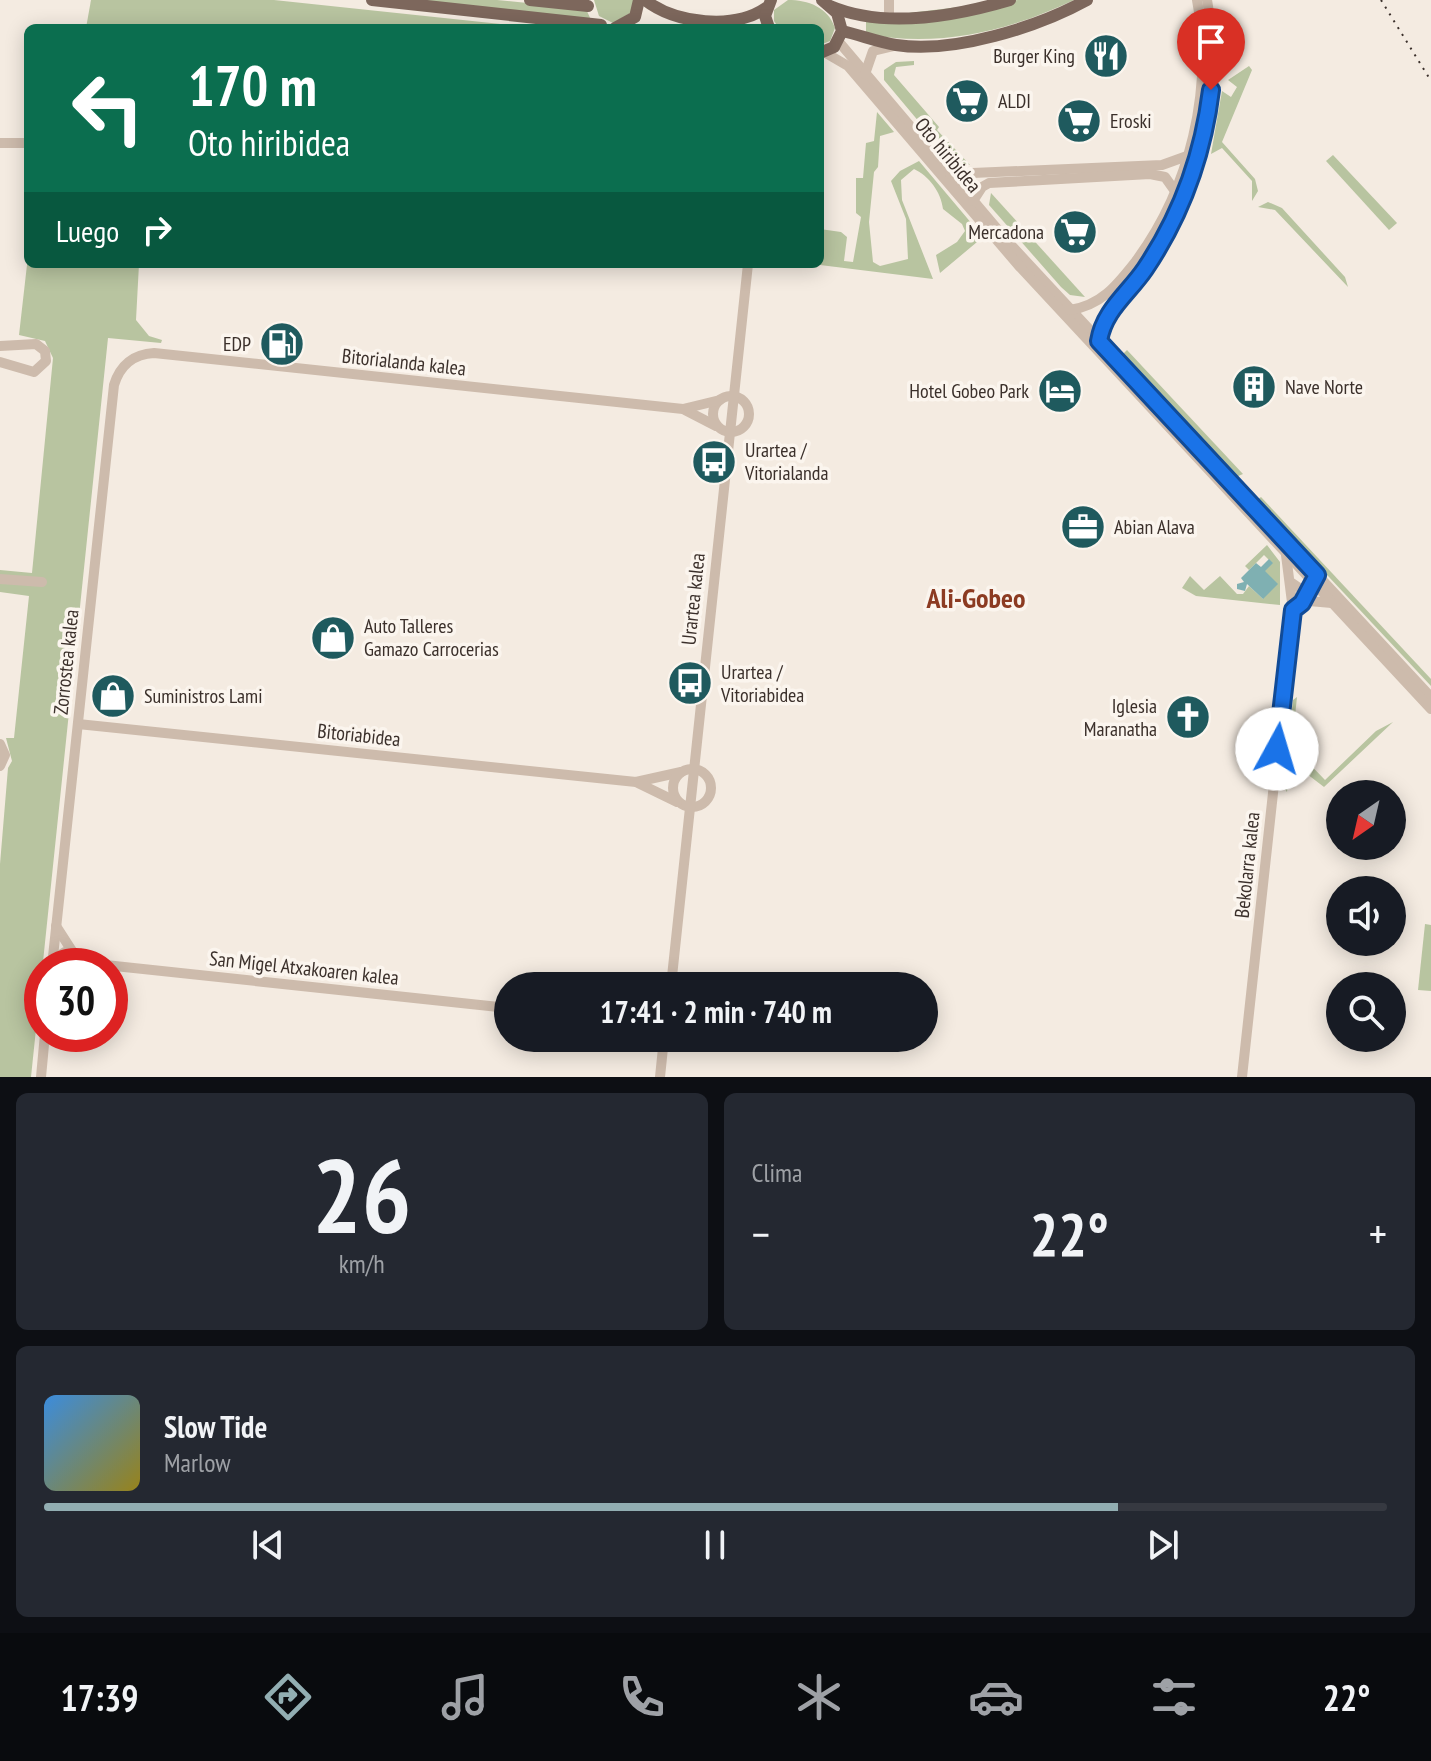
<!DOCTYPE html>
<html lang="es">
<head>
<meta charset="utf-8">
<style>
  :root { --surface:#171b24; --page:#242831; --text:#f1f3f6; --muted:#9ea1a6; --line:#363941; --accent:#92aeb2 }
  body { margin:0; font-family:"PT Sans Narrow",sans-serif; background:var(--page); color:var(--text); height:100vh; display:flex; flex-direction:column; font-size:30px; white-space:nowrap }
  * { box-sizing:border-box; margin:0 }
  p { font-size:26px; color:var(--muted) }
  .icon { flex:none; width:44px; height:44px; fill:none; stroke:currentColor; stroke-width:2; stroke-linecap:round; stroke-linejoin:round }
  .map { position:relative; height:1077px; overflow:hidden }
  .side { display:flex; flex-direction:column; gap:16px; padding:16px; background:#0d0f14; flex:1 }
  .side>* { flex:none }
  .top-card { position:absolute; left:24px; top:24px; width:800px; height:244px; border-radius:12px; box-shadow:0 4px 20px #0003; background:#0b6e4f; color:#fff; overflow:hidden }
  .needle { width:52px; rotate:214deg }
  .fabs { position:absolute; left:1326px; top:780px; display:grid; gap:16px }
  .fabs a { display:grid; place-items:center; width:80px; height:80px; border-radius:50%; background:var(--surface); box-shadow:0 4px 20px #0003; font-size:40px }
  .speed { position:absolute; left:24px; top:948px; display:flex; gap:16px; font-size:40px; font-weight:700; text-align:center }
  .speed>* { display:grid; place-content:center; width:104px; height:104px; border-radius:50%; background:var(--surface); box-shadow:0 4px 20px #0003; line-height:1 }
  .speed .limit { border:12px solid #d22; background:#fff; color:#111 }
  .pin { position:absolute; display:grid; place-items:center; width:68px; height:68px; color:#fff; margin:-82px -34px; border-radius:50% 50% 50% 0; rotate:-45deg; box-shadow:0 0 8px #0007 }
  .pin .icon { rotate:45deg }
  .me { position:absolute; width:88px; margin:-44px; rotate:6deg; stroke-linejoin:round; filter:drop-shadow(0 0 6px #0008) }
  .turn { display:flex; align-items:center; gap:28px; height:168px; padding:0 32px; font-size:36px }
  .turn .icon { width:104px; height:104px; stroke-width:2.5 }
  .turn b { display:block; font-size:56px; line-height:68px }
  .then { display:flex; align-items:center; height:76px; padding:0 32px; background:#0003; gap:16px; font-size:30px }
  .big { font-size:60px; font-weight:800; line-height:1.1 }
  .side .card { flex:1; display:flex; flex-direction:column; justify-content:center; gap:12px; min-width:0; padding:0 28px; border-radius:12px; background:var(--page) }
  .side .dial { align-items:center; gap:0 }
  .dial b { font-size:104px; line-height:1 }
  .song { display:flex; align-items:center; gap:24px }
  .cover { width:96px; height:96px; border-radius:12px; background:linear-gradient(135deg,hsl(210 70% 55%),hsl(50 70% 35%)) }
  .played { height:8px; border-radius:4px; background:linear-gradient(90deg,var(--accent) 80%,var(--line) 80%) }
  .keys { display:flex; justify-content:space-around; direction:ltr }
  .heat { display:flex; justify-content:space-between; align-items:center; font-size:44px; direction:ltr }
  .side .tiles { flex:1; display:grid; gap:16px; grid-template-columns:1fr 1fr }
  .card:last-child { grid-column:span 2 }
  .trip { position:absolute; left:494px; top:972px; width:444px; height:80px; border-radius:40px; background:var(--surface); box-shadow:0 4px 20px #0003; font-weight:800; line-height:80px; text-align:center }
  .tab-bar { display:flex; height:128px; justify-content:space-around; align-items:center; background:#090b0e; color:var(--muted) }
  .tab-bar .icon { width:56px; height:56px }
  .tab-bar .active { color:var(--accent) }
  .tab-bar b { font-size:36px; color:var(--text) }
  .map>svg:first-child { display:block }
  .green { fill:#b8c4a0 }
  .water { fill:#7fb0b2 }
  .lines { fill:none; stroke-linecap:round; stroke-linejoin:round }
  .minor { stroke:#cdbbac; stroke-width:10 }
  .major { stroke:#7d675c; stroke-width:12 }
  .rail { stroke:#3b302b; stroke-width:2; stroke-dasharray:2 6; stroke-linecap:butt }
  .route-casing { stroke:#114b97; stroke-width:20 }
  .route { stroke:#1a73e8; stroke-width:14 }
  .labels { text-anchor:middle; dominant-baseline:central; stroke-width:7; stroke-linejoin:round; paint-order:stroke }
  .poi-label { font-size:20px; fill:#3b302b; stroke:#fbf5ee; text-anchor:start }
  .street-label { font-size:20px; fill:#3b302b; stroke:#fbf5ee }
  .district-label { font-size:28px; font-weight:bold; fill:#8c3b22; stroke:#fbf5ee }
</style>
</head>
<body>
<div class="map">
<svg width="1431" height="1077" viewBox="0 0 1431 1077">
  <rect width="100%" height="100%" fill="#f4ebe1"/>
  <g class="green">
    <path d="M91,0H274L539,28H86Z"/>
    <path d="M397,0H497L586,9L591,20Z"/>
    <path d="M594,0H635L634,11L613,23L599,16Z"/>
    <path d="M788,0C808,0 828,7 835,28L830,41L820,45V28H779L774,21V10Z"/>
    <path d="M1018,0H1074C1009,31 939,48 866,34V18Z"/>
    <path d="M914,61V65L896,67L894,75L939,127L937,130L970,165L951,160L884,80V70L896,62Z"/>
    <path d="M1249,66L1252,70L1222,142L1255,179L1258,191L1252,201V181L1222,148L1211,154L1222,91L1231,97L1237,87L1228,80Z"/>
    <path d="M877,112L894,132L880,136L878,167L874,172L869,222L873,262L880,266L908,259L906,219L891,181L900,171L919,161L983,237L940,273L936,255L957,242L965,231L962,224L943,209C941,192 929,176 914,169L901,180L902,200L933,279L812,264H820V229L841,232L847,237L844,261L853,262L861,217L856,213V178H863L866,143L874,141Z"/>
    <path d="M1333,155L1397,223L1389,230L1326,161Z"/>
    <path d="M991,193L1085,297L1070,295L1061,287L989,205Z"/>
    <path d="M1268,202L1282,208L1345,277L1348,287L1275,210L1258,207Z"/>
    <path d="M28,256V264H139L136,320L149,336L162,340L161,343L108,338L31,1077H0V864L8,768L12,761L6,738H14L29,596L0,592V570L32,573L53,358L45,341L19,335Z"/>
    <path d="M1127,350L1243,474L1236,477L1123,354Z"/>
    <path d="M1261,497L1431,679V686L1257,500Z"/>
    <path d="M1267,545L1280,562V605L1196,596L1182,588L1190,576L1204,590L1220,576L1237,594H1243L1249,586L1263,599L1264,571L1272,563L1264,555L1249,570L1245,566Z"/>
    <path d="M1297,697L1295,716L1301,719L1297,751L1325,780L1376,731L1393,722L1324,787L1290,761L1287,792L1284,788L1293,700Z"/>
    <path d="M1425,924L1431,925V991L1418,990Z"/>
  </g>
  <path class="water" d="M1269,559L1273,563L1265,571L1278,584L1263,599L1247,584L1245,591L1237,589V584L1244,582L1241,578L1256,563L1261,567Z"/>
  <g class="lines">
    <g class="minor">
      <path d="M889,16V0"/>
      <path d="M839,42L1010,244L1431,697"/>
      <path d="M824,52L848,66L1019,266L1431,709"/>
      <path d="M865,74L873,51L894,46"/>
      <path d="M0,143H28"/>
      <path d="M950,174L1162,165L1187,156"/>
      <path d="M973,201L982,187L989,183L1150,174L1165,177L1175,191"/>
      <path d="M1070,310C1102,305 1117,285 1136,261C1190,188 1214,89 1197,0"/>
      <path d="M1099,341C1104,310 1128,294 1145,270C1198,191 1224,94 1207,0"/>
      <path d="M0,346L36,344L45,351L46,361L34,372L0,362"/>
      <circle cx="731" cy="414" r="18"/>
      <path d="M685,410L716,426"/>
      <path d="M0,579L42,582"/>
      <path d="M1292,583L1308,594"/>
      <path d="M1293,610L1309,601L1332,603"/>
      <path d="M78,724L636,782L681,772"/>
      <path d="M0,744L5,755L0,766"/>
      <circle cx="692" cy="788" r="19"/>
      <path d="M638,783L677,802"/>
      <path d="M56,926L74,954"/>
      <path d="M53,960L65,952L96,964L508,1008"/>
      <path d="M52,966L114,385C120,365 134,354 154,353L683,409L720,400"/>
      <path d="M671,986L748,264"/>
      <path d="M654,1038L664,1043L680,1038"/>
      <path d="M41,1077L45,1034"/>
      <path d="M660,1077L664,1038"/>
      <path d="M1242,1077L1293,610L1286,555"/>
    </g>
    <g class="major">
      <path d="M372,0L601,25"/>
      <path d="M530,0L588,6"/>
      <path d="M645,0C676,24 734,30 766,8"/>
      <path d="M830,6C884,29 956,16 1010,0"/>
      <path d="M615,28L635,17L639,0"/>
      <path d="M769,28L765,16L771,0"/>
      <path d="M842,31C860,35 878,42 896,45C953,54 1038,27 1087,0"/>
      <path d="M820,53L834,47L842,31L837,13L822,0"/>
    </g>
    <path class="rail" d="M1381,0L1431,81"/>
  </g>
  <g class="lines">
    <g class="route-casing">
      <path id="route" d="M1211,90C1203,155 1182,214 1145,269C1128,294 1104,310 1099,341L1317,575L1302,603L1293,610L1277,749"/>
    </g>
    <use href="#route" class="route"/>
  </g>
  <defs>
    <g id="restaurant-disc" transform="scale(2.3)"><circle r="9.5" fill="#1f5a5e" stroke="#fbf5ee"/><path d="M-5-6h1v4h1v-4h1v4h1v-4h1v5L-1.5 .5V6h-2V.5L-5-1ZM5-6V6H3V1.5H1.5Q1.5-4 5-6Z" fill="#fff"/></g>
    <g id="supermarket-disc" transform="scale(2.3)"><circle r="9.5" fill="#1f5a5e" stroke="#fbf5ee"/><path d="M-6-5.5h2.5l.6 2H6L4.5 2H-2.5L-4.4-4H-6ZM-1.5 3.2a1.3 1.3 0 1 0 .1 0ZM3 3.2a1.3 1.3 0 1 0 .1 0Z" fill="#fff"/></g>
    <g id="fuel-disc" transform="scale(2.3)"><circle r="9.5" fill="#1f5a5e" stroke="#fbf5ee"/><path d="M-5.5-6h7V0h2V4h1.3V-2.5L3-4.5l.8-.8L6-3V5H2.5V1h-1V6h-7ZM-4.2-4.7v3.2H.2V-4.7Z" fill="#fff"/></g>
    <g id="building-disc" transform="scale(2.3)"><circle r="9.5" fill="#1f5a5e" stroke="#fbf5ee"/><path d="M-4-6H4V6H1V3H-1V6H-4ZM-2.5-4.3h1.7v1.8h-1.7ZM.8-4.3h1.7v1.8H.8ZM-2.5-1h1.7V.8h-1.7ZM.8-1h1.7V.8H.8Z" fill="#fff"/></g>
    <g id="hotel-disc" transform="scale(2.3)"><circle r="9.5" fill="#1f5a5e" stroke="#fbf5ee"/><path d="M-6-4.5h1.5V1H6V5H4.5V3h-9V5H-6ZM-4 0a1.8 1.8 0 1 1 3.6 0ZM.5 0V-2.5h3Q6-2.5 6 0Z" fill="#fff"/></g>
    <g id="bus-disc" transform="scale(2.3)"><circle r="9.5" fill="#1f5a5e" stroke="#fbf5ee"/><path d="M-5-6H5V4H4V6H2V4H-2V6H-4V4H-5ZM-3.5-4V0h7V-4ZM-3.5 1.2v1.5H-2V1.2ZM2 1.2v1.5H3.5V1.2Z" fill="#fff"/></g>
    <g id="office-disc" transform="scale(2.3)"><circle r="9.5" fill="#1f5a5e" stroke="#fbf5ee"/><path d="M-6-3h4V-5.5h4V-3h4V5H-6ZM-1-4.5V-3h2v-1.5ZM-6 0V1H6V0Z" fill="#fff"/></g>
    <g id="shop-disc" transform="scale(2.3)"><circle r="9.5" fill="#1f5a5e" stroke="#fbf5ee"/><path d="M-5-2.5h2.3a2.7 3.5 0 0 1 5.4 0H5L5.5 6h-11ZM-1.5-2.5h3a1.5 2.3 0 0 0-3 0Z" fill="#fff"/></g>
    <g id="church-disc" transform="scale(2.3)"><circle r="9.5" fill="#1f5a5e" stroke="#fbf5ee"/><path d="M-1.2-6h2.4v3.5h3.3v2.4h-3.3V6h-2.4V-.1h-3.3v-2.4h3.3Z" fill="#fff"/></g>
  </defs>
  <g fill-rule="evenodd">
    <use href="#restaurant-disc" x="1106" y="56"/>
    <use href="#supermarket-disc" x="967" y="101"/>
    <use href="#supermarket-disc" x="1079" y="121"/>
    <use href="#supermarket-disc" x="1075" y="232"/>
    <use href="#fuel-disc" x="282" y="344"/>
    <use href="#building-disc" x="1254" y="387"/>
    <use href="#hotel-disc" x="1060" y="391"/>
    <use href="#bus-disc" x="714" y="462"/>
    <use href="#office-disc" x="1083" y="527"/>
    <use href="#shop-disc" x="333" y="638"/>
    <use href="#bus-disc" x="690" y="683"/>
    <use href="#shop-disc" x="113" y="696"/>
    <use href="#church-disc" x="1188" y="717"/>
  </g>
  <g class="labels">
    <g class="poi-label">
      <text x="1075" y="56" text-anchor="end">Burger King</text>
      <text x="998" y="101">ALDI</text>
      <text x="1110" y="121">Eroski</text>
      <text x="1044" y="232" text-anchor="end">Mercadona</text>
      <text x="251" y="344" text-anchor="end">EDP</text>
      <text x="1285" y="387">Nave Norte</text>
      <text x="1029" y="391" text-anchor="end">Hotel Gobeo Park</text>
      <text x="745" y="450">Urartea /<tspan x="745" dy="23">Vitorialanda</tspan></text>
      <text x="1114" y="527">Abian Alava</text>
      <text x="364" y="626">Auto Talleres<tspan x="364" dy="23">Gamazo Carrocerias</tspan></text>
      <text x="721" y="672">Urartea /<tspan x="721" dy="23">Vitoriabidea</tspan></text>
      <text x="144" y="696">Suministros Lami</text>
      <text x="1157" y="706" text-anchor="end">Iglesia<tspan x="1157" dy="23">Maranatha</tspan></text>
    </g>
    <g class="street-label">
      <text transform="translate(948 155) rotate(50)">Oto hiribidea</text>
      <text transform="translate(404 362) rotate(6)">Bitorialanda kalea</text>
      <text transform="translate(693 599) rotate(-84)">Urartea kalea</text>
      <text transform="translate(66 662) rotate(-84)">Zorrostea kalea</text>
      <text transform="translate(359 735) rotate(6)">Bitoriabidea</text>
      <text transform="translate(1247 865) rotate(-84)">Bekolarra kalea</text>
      <text transform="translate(304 968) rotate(6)">San Migel Atxakoaren kalea</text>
    </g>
    <g class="district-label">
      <text x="976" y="597">Ali-Gobeo</text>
    </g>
  </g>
</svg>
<div class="fabs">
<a><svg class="needle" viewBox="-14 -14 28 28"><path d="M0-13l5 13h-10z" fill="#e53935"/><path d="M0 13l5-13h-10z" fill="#9ea1a6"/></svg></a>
<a><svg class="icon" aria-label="sound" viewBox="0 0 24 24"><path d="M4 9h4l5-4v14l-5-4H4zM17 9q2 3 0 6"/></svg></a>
<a><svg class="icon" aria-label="search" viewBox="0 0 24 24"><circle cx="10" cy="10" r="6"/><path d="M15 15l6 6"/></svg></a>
</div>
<div class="speed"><div class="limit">30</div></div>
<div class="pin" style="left:1211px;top:90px;background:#d93025"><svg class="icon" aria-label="arrive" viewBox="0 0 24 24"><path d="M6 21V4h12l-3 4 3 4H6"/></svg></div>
<svg class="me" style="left:1277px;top:749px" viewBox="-20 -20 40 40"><circle r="19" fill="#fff"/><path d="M0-13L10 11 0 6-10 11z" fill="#1a73e8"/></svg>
<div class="trip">17:41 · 2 min · 740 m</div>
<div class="top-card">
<div class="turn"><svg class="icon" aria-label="left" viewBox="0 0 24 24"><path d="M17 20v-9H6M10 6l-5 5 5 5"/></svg><div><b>170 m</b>Oto hiribidea</div></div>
<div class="then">Luego<svg class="icon" aria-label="right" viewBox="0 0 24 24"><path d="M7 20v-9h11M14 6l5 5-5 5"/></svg></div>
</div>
</div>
<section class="side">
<div class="tiles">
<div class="card dial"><b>26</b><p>km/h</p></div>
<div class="card"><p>Clima</p>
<div class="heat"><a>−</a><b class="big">22°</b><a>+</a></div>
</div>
<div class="card">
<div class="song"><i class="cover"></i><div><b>Slow Tide</b><p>Marlow</p></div></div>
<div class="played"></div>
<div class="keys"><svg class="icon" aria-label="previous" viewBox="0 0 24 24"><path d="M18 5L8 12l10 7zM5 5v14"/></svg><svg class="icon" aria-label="pause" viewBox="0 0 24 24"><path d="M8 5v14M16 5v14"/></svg><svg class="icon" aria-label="next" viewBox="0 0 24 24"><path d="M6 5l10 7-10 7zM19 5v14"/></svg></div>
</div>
</div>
</section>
<nav class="tab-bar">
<b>17:39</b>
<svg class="icon active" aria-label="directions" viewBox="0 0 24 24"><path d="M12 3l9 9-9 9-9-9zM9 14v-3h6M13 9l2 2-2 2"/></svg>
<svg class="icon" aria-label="music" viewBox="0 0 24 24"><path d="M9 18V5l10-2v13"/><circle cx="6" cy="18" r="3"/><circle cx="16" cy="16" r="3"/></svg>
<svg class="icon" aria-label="phone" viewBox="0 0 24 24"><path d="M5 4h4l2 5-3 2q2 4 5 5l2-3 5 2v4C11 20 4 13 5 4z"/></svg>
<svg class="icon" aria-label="climate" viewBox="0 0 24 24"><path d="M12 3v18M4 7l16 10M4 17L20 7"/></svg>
<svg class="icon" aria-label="car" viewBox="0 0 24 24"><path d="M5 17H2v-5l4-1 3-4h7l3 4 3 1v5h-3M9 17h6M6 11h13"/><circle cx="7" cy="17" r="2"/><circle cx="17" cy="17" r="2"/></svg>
<svg class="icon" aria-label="filters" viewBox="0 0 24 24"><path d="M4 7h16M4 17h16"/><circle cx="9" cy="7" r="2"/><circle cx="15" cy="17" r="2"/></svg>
<b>22°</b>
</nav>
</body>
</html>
